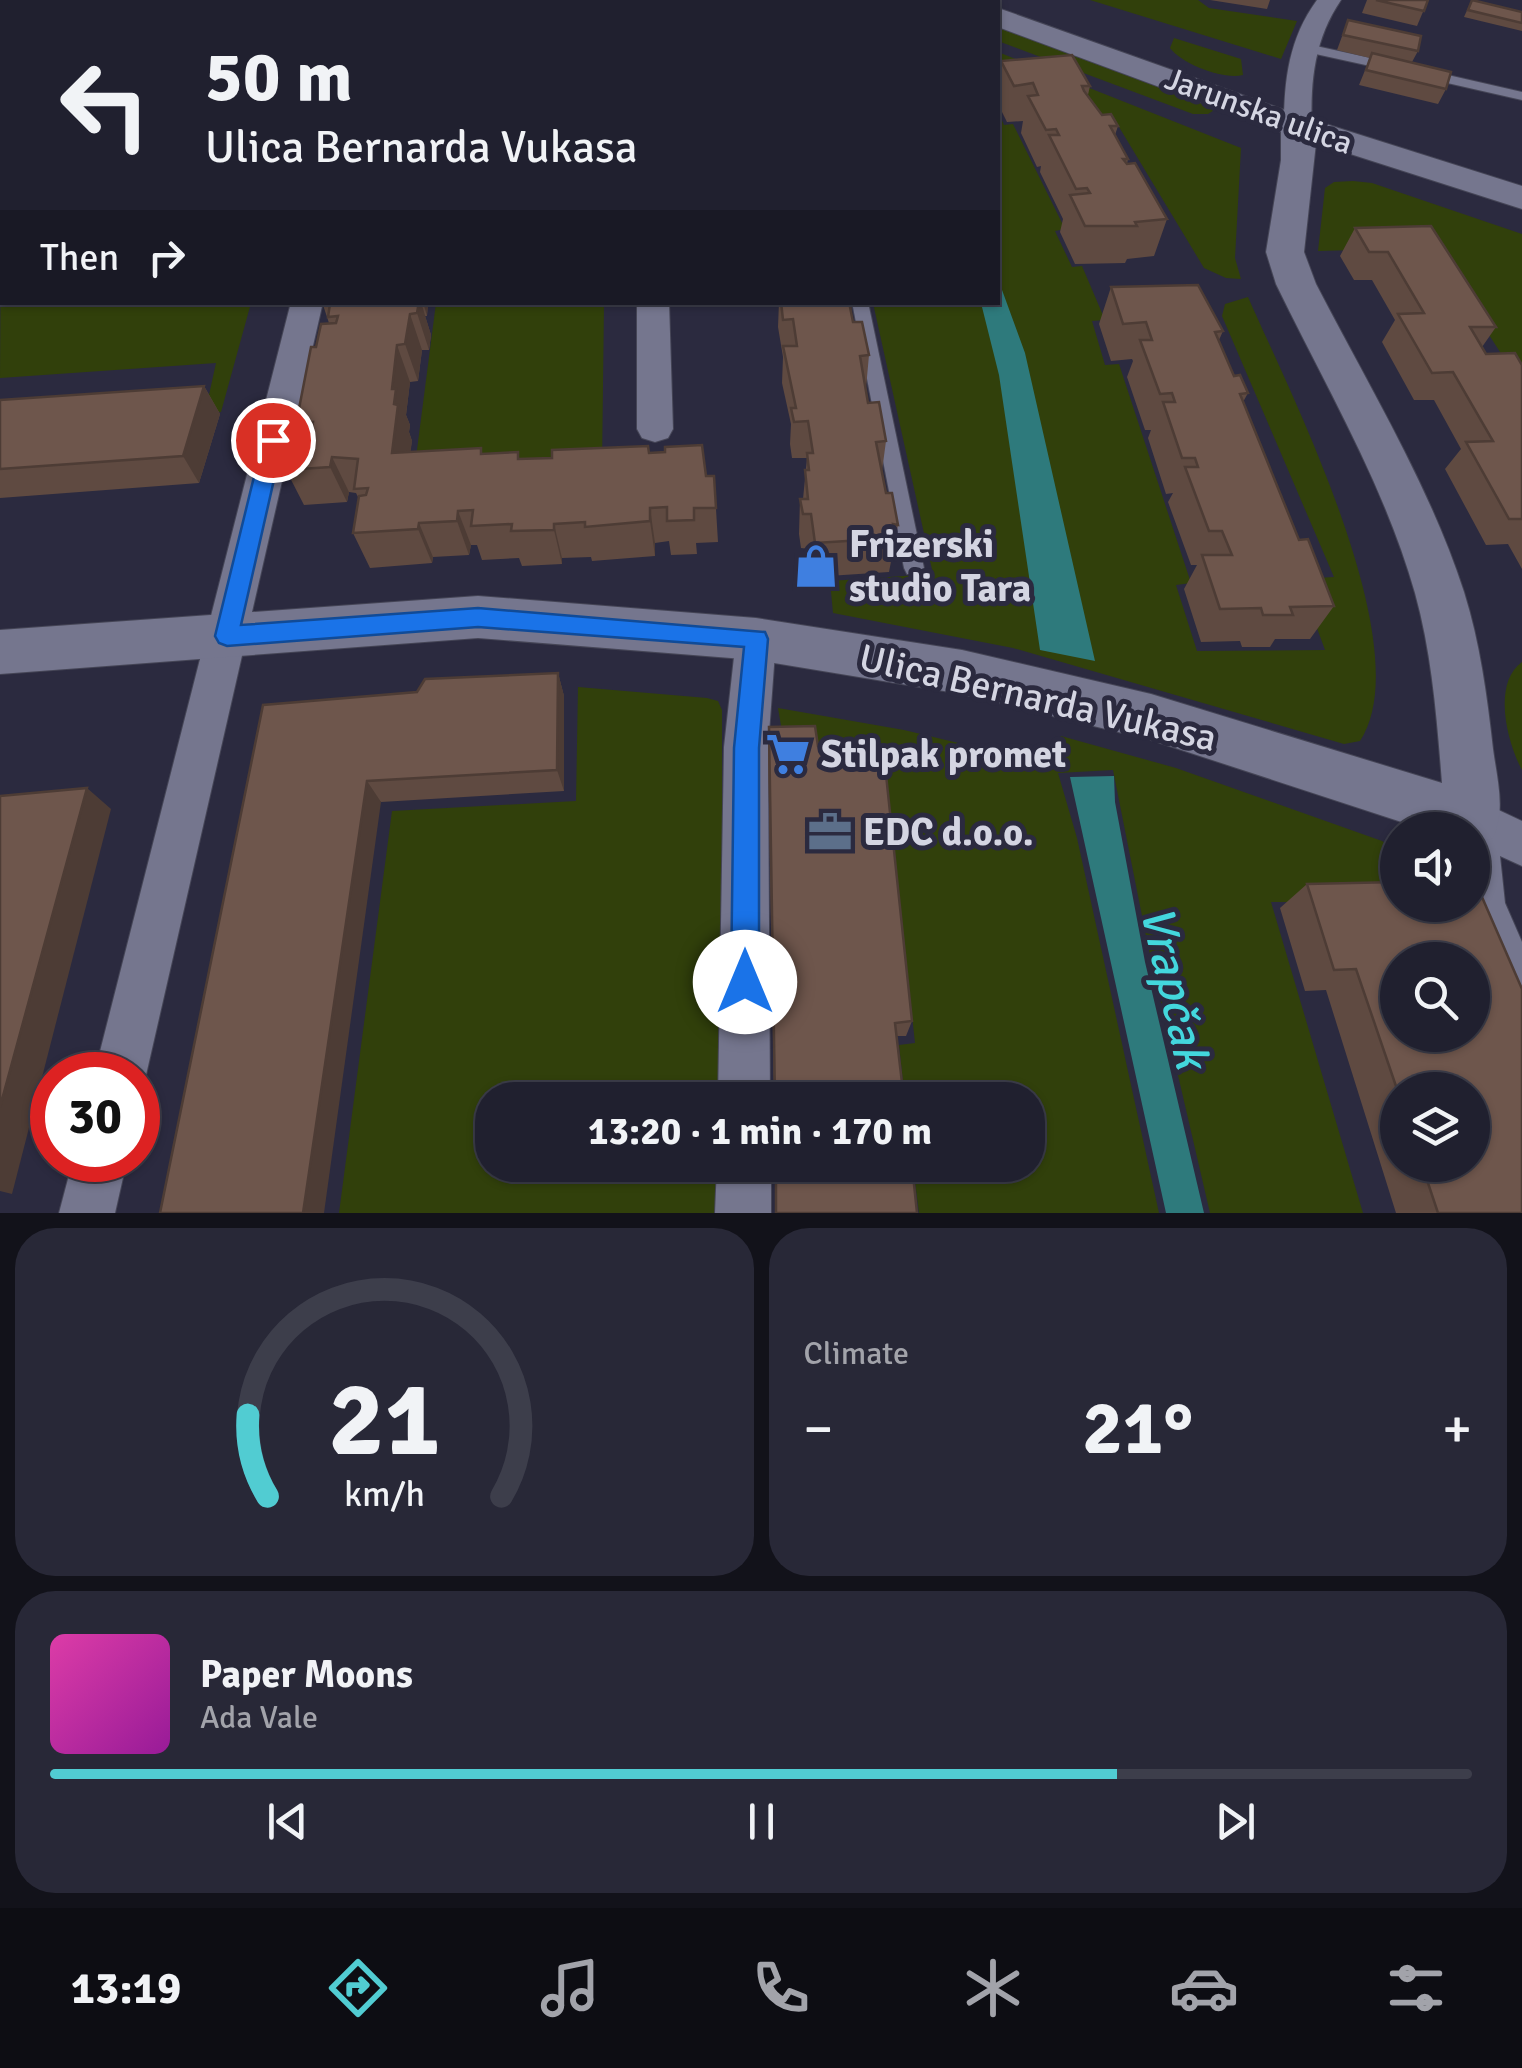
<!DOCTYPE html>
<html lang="en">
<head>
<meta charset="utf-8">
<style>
  :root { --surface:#20202f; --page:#282837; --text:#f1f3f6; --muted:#a2a3aa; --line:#3d3e4b; --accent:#51ccd2 }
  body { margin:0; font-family:Signika,sans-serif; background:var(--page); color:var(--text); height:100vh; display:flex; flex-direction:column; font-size:38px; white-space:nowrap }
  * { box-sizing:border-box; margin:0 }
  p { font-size:32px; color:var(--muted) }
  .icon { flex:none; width:55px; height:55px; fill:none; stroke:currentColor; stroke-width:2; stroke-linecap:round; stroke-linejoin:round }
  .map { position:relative; height:1213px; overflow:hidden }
  .details { display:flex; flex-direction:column; gap:15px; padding:15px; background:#12121a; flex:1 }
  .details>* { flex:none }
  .top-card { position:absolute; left:0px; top:0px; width:1000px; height:305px; box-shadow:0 2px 8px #0004,0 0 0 2px var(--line); background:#20202f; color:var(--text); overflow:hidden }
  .buttons { position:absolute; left:1380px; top:812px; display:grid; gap:20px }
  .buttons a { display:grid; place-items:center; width:110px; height:110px; border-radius:50%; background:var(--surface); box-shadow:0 2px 8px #0004,0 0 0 2px var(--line); font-size:50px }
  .speed { position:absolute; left:30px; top:1052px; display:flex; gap:20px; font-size:50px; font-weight:700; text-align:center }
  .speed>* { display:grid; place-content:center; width:130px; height:130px; border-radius:50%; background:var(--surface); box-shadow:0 2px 8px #0004,0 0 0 2px var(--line); line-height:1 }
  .speed .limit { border:15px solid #d22; background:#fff; color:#111 }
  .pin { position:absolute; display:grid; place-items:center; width:85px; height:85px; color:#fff; margin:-42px; border:5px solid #fff; border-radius:50%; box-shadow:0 2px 10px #0007 }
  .me { position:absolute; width:110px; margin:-55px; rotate:0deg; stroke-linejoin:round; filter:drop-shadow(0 0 8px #0008) }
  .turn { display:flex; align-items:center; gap:35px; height:210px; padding:0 40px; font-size:45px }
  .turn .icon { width:130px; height:130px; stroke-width:2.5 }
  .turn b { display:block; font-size:70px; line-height:85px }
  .then { display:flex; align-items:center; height:95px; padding:0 40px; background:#0003; gap:20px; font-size:38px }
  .big { font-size:75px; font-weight:700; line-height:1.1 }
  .details .tile { flex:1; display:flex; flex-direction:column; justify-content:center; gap:15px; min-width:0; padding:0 35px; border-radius:40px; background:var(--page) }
  .details .dial { align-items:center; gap:0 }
  .dial svg { height:260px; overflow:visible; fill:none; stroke:var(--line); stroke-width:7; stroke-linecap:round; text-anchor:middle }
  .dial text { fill:var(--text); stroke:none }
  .song { display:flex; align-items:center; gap:30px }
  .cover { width:120px; height:120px; border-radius:15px; background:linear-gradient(135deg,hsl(320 70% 55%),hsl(300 70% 35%)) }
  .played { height:10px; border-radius:5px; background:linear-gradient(90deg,var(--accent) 75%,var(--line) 75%) }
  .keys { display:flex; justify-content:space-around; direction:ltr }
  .heat { display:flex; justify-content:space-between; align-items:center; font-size:55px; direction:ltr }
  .details .tiles { flex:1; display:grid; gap:15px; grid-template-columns:1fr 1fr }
  .tile:last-child { grid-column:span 2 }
  .trip { position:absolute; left:475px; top:1082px; width:570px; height:100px; border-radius:40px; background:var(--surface); box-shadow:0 2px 8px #0004,0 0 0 2px var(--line); font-weight:700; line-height:100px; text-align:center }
  .menu { display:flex; height:160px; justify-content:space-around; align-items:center; background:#0d0d13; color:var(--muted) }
  .menu .icon { width:70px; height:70px }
  .menu .on { color:var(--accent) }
  .menu b { font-size:45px; color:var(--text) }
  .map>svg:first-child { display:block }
  .green { fill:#31400b }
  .water { fill:#2e7a7c }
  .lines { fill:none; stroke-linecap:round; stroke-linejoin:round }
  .service-casing { stroke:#454556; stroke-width:2 }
  .minor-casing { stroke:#454556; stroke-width:2 }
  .tertiary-casing { stroke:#454556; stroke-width:2 }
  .service { fill:#75768e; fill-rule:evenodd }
  .minor { fill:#75768e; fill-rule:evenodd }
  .tertiary { fill:#75768e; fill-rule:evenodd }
  .wall { fill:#5f4a41; fill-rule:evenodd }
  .shaded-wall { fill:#4d3c35 }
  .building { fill:#6e564c; stroke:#4d3c35; stroke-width:2.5; fill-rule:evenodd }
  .route { fill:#1a73e8; stroke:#114b97; stroke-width:2.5 }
  .labels { text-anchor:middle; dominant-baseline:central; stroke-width:10; stroke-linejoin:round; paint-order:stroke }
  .far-street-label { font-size:32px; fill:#d4d5e2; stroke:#2b2a3f }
  .poi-label { font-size:38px; font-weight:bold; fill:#d4d5e2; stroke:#2b2a3f; text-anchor:start }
  .street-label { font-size:38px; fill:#d4d5e2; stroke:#2b2a3f }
  .near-water-label { font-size:48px; font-style:italic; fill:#43d7dd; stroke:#2b2a3f }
</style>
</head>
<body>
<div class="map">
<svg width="1522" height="1213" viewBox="0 0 1522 1213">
  <rect width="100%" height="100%" fill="#2b2a3f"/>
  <g class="green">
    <path d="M1090,0H1198L1209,8L1297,21L1281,59Z"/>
    <path d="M998,27L1216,109L1208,114H1193L998,41Z"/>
    <path d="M1174,38L1241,59L1243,75C1223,80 1182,64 1170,48Z"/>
    <path d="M998,52L1241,148L1235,258L1241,279L1226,278L1204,268L1116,122L1085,124L998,94Z"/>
    <path d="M2,71V302L251,303L221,412L205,413L216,363L0,378Z"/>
    <path d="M998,111L1004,125L1013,124L1065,229L1055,231L1072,267L1082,266L1105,320L1092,321L1105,365L1119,364L1191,583L1176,585L1197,651L1325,650L1299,579L1334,577L1222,316L1225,304L1248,297C1289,391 1421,648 1360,741L1344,744L1013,648L833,613L830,581L933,574L873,303L998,302Z"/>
    <path d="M1353,181L1372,183L1522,234V386L1433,248L1318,251L1325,188L1334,182Z"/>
    <path d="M436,303H604L602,466L414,473Z"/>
    <path d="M1522,662V770C1507,743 1492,683 1522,662Z"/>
    <path d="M578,687L707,698L718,701L722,710V1100H492V1165H722V1213H339L392,811L576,801Z"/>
    <path d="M778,708L904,730L1042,763L1061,736L1176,768L1382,841L1397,850V902H1271L1363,1213H1210L1148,946L1113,770L1058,773L1077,838L1159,1213H919L913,1165H1028V1100H905L899,1045L915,1043L885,762L823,761L818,743H784Z"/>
  </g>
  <g class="water">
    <path d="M998,279L1025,353L1095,661L1040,650L999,375L981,303L998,302Z"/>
    <path d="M1114,776L1115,802L1145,962L1204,1213H1166L1070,777Z"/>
  </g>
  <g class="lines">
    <g class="service-casing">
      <g id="service">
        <path d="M0,8L2,9V19L0,18Z"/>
        <path d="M1307,44L1393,63L1400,67L1393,71L1302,51V45Z"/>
        <path d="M1426,70L1522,92V100L1421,77L1419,74Z"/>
        <rect x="0" y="118" width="2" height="8"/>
        <path d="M852,302H868L924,568L921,574H907L904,568Z"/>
      </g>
    </g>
    <g class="minor-casing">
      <g id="minor">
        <rect x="341" y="0" width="24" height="2"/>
        <rect x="629" y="0" width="24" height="2"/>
        <path d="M1317,0H1341C1315,38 1310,80 1312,126L1298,134L1284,126C1284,80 1289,38 1317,0Z"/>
        <path d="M291,302H323L146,1075L138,1094V1075H94Z"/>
        <path d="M637,302H669L673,429L668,438L655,442L642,438L637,429Z"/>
        <path d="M756,622L770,627L776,639L768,747L770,1100H718L724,747L736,639L742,627Z"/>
        <path d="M1473,798L1522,821V866L1500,856L1505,903L1522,942V1025L1504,1018L1458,905H1472V830H1451L1450,819L1457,804Z"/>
        <path d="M73,1160H127L115,1213H59Z"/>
        <path d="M717,1165H771V1213H715Z"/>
      </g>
    </g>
    <g class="tertiary-casing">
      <g id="tertiary">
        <path d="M935,0H971L972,2H936Z"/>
        <path d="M998,8L1310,119L1522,186V209L1316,143L1304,252L1316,284C1368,385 1429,484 1464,592C1480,643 1487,696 1493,749C1497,779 1506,810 1493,838L1473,845L1472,830H1426L1151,740L962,694L756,660L478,638L0,674V630L478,596L756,618L962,650L1151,694L1442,783C1437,719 1432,654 1415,593C1384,484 1325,385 1276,284L1266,252L1281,160V132L998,27Z"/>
      </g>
    </g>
    <use href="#service" class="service"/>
    <use href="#minor" class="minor"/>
    <use href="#tertiary" class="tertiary"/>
  </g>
  <g class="wall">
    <path d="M1210,0H1270L1267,9Z"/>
    <path d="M1367,0H1428L1417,26L1362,13Z"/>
    <path d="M1468,8L1522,12V31L1464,17Z"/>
    <path d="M1348,20L1418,51L1412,62L1446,89L1438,104L1359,85L1370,58L1337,50Z"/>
    <path d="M1001,61L1090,86L1088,95L1102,115L1118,126L1115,135L1128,159L1127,164L1167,219L1154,256L1127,259L1125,263L1075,264L1060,232L1063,219L1040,172L1041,166L1037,167L1021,133L1023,121L1007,122L998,104V81Z"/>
    <path d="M1355,228L1496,327L1482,347L1486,354L1522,365V569L1508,544L1486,545L1445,469L1461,449L1434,400H1414L1382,342L1395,320L1372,280H1354L1340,256Z"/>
    <path d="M1111,287L1223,331L1219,340L1234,376L1248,393L1243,402L1299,540L1334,606L1310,639H1275L1270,647H1242L1240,641L1201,642L1184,589L1197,565H1191L1168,502L1173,493L1166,494L1148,438L1151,430H1145L1127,377L1133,361L1132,359L1111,361L1099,324Z"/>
    <path d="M322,302H433L428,303L427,316H425L431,335L429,350H422L418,381L410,382L406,415L410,425L409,432L412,441L410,452L483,454L520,459L649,453L706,476H714L718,542L696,543L697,554L671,555L669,541L655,543V556L592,561L591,557L562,558V564L522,566L519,558L482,560L477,545H471L469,555L433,557L432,563L370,568L353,533L359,499L356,493L349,492L347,502L304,505L286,470L301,433L296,424L316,347L329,323Z"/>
    <path d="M779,302H852L851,312L853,322L869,355L866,388L868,403L886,441L882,471L886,493L898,525L889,572L813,577L809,549L801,548L799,534L800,499H803L807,458H792L790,444L791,424L782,383L783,357L778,327Z"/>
    <path d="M204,386L220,414L199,483L0,498V400Z"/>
    <path d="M558,673L564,696V791L381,802L263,705L417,692Z"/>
    <path d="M818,746L912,1021L906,1036H897L904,1100H774L768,750Z"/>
    <path d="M1307,884L1522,1213H1396L1326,990L1305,991L1280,908ZM1398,1090L1472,1165H1398Z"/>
  </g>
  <g class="shaded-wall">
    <path d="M440,0H454V2H439Z"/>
    <path d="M419,302H421L431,335L429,350L417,313Z"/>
    <path d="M423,302H428L427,316Z"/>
    <path d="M410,314L422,350L418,381L405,344Z"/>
    <path d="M397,345L410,382L406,415L410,425L409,432L412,441L406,488L392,453L394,404L392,389Z"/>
    <path d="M204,386L220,414L199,483L183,456Z"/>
    <path d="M332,457L349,492L347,502L330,467Z"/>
    <path d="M650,508L655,543V556L650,521Z"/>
    <path d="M458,511L471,545L469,555L457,521Z"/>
    <path d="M419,523L433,557L432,563L418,529Z"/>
    <path d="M554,524L562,558V564L554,530Z"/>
    <path d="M558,673L564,696V791L557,770Z"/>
    <path d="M367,781L381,802L324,1213H303Z"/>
    <path d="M87,788L111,809L12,1194L0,1191V1107Z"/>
  </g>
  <g class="building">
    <path d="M390,0H440L439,2H381L390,1Z"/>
    <path d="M734,0H786L787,2H734Z"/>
    <path d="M1376,0H1428L1424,11Z"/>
    <path d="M1472,0L1522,12V23L1468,10Z"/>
    <path d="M1348,20L1421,36L1418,51L1343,35Z"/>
    <path d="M1372,53L1451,72L1446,89L1366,70Z"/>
    <path d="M1072,55L1090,86H1082L1084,91L1102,115L1111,114L1118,126H1110L1128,159H1123L1127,164L1135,163L1167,219L1135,222L1137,226H1085L1070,195L1090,193L1087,188L1076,189L1049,135H1059L1056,129L1046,130L1028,96L1038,95L1033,83L1014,86L1001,61Z"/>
    <path d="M1431,226L1496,327H1470L1486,354L1515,353L1522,365V519H1509L1466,442L1493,441L1453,372L1432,373L1398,314L1424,313L1388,252H1369L1355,228Z"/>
    <path d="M1198,285L1223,331L1215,332L1234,376L1240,375L1248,393L1240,394L1299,540L1308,539L1334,606L1290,607L1293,615H1263L1261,608L1220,609L1202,555H1232L1222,531H1209L1185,467H1198L1195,458H1182L1163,402H1175L1172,393L1160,394L1140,340H1152L1146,322L1123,324L1111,287Z"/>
    <path d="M322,302H419L417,313L410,314L405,344L397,345L392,389H396L394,404L398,405L392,453L481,448V454L518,452V459L552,458V450L648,446L649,453L665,452V447L702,445L706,476H714L716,508H694V520L667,521V507L650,508V521L585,527V522L554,524V530L511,531L512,524L471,526L473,510L458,511L457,521L419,523L418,529L353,533L359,496L366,495L368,488L354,489L358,459L332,457L330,467L286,470L294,434L311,433L313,422L296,424L311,347H316L321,324L336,323L338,316L328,317L330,304L322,305Z"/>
    <path d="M781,302H849L853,322H862L869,355L860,356L868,403L879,402L886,441L876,442L886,493H892L898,525L893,524L895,538L815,543L811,514H803L800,499H808L805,470H809L807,453H813L808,421L794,422L791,408H796L783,346H797L793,319L783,320Z"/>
    <path d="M204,386L183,456L0,469V400Z"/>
    <path d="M558,673L557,770L367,781L303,1213H160L263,705L417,692L425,679Z"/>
    <path d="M815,726L818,746H883L912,1021L895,1023L904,1100H775L769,727Z"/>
    <path d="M87,788L0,1107V796Z"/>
    <path d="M1472,881H1475L1522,989V1213H1438L1422,1165H1472V1090H1398V1092L1356,969L1334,970L1307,884L1398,882V905H1472ZM1398,960H1472V1035H1398Z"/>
    <path d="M776,1165H912L917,1213H776Z"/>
  </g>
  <path class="route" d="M273,433L283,440L241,625L478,608L765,632L768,639L759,748V982L755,992L745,997L735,992L731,982L734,748L744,647L478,627L227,646L219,643L215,636L263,440Z"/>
  <defs>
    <g id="shop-bare" transform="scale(3.45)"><path d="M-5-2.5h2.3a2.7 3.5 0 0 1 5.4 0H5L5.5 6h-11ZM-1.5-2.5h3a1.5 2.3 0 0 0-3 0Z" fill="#3f7fe0" stroke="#2b2a3f" stroke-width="2.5" paint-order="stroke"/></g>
    <g id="supermarket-bare" transform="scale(3.45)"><path d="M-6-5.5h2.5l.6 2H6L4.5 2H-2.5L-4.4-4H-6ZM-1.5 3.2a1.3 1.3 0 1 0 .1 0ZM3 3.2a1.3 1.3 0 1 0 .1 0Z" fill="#3f7fe0" stroke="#2b2a3f" stroke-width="2.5" paint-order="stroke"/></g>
    <g id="office-bare" transform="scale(3.45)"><path d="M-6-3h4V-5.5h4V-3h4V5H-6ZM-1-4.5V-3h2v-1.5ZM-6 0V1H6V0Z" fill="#5c6f8a" stroke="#2b2a3f" stroke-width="2.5" paint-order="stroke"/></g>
  </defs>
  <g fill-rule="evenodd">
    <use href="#shop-bare" x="816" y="566"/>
    <use href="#supermarket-bare" x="788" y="754"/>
    <use href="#office-bare" x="830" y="832"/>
  </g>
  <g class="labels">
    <g class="far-street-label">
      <text transform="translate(1259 111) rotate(20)">Jarunska ulica</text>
    </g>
    <g class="poi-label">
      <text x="849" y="544">Frizerski<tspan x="849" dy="44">studio Tara</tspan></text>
      <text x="821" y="754">Stilpak promet</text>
      <text x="863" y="832">EDC d.o.o.</text>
    </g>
    <g class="street-label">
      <text transform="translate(1038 698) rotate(13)">Ulica Bernarda Vukasa</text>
    </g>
    <g class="near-water-label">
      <text transform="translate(1174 987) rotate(77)">Vrapčak</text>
    </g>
  </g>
</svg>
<div class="buttons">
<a><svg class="icon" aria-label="sound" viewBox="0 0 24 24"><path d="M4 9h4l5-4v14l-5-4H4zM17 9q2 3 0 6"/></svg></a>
<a><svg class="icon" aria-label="search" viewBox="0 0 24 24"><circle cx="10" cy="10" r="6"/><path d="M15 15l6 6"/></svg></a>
<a><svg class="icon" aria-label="layers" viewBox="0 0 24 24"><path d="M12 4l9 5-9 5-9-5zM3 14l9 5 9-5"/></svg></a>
</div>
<div class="speed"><div class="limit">30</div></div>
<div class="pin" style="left:273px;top:440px;background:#d93025"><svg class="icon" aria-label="arrive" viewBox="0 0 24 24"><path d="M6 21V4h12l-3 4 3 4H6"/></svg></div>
<svg class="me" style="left:745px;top:982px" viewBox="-20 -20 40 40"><circle r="19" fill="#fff"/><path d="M0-13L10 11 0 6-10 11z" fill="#1a73e8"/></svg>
<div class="trip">13:20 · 1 min · 170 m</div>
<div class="top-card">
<div class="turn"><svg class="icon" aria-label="left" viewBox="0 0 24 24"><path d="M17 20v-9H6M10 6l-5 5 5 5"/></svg><div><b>50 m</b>Ulica Bernarda Vukasa</div></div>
<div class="then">Then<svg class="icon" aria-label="right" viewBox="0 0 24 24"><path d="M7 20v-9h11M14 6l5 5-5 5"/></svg></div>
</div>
</div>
<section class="details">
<div class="tiles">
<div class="tile dial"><svg viewBox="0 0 100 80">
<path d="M14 69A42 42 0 1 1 86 69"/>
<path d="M14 69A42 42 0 0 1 8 44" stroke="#51ccd2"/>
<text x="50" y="56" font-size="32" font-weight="700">21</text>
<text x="50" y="72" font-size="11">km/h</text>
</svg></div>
<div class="tile"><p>Climate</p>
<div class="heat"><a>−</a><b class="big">21°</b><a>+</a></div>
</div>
<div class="tile">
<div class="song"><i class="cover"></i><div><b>Paper Moons</b><p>Ada Vale</p></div></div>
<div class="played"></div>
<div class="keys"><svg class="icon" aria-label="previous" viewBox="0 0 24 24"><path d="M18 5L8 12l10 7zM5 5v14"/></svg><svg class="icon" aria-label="pause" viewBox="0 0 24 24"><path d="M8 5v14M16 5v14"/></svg><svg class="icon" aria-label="next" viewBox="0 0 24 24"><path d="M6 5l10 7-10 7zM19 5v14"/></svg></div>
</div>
</div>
</section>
<nav class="menu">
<b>13:19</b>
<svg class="icon on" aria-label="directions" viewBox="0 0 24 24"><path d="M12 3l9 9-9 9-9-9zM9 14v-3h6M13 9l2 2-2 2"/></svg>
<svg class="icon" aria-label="music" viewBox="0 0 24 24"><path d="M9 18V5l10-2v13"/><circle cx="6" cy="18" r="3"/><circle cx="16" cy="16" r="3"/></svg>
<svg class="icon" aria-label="phone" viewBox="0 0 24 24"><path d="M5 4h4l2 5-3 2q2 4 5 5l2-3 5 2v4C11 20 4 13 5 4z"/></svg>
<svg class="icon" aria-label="climate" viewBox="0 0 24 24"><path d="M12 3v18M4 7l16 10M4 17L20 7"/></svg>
<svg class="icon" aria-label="car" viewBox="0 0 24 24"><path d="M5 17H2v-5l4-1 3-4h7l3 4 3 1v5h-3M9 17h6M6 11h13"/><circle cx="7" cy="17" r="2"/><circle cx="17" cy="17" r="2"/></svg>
<svg class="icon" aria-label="filters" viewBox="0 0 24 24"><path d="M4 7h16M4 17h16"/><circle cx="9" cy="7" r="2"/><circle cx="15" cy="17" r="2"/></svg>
</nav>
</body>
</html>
